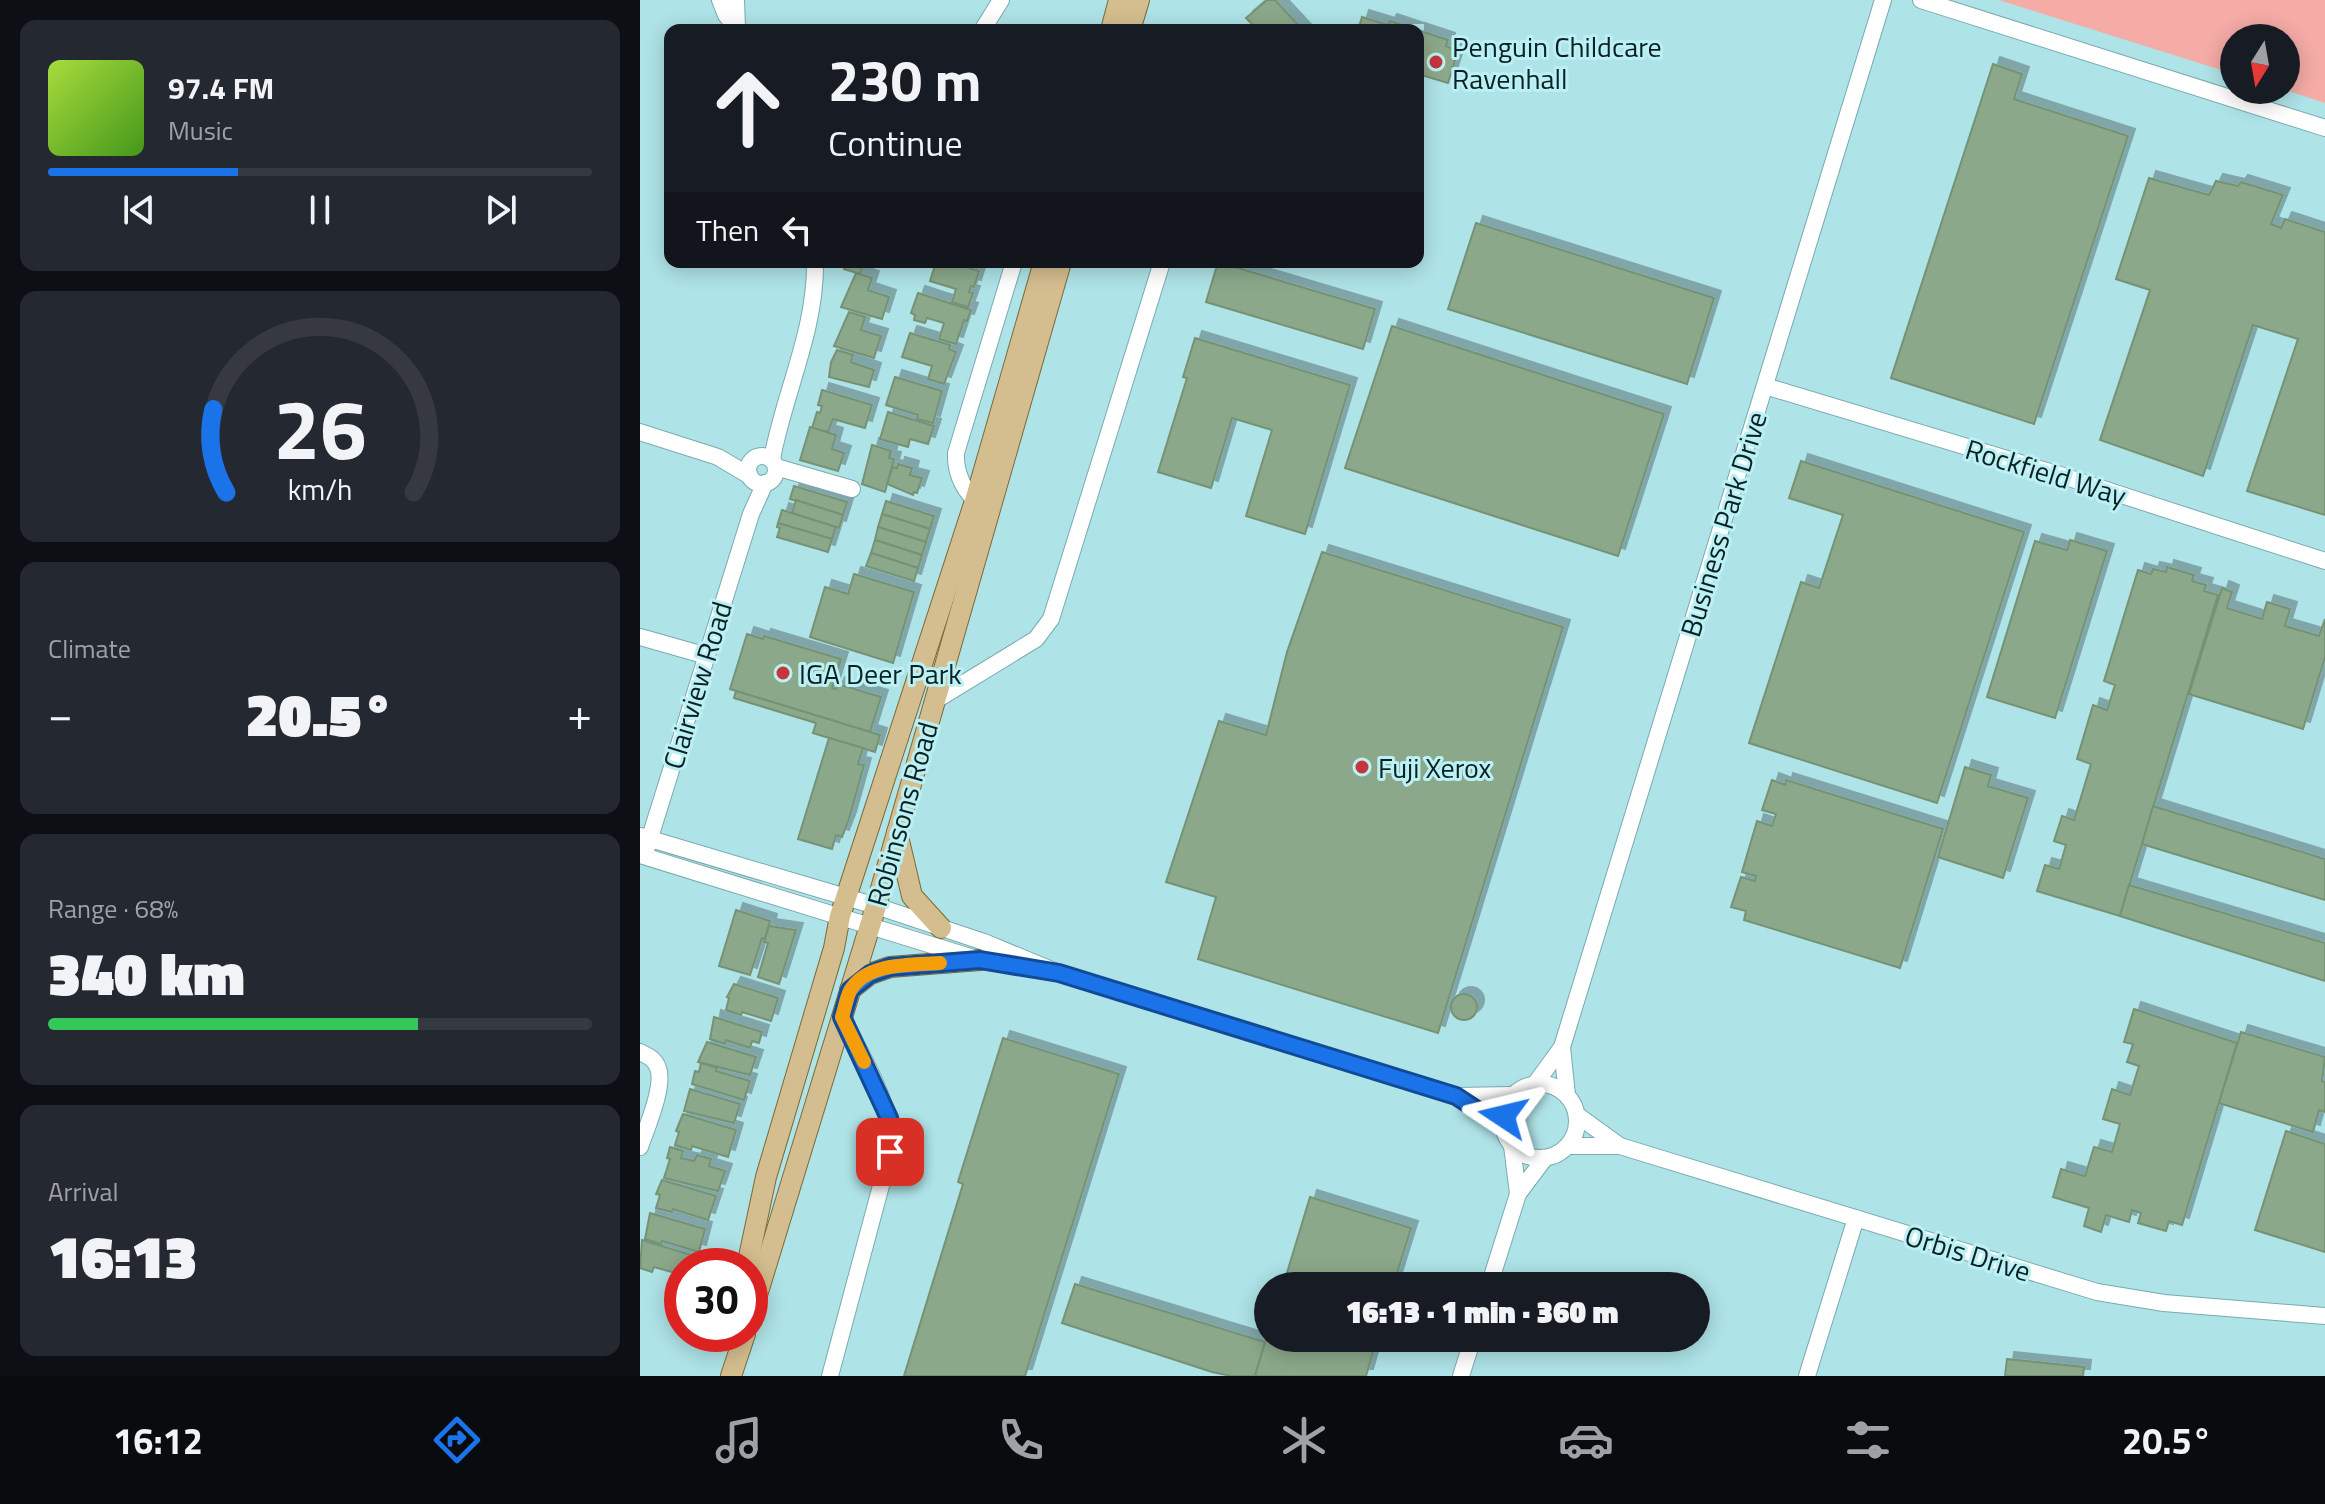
<!DOCTYPE html>
<html lang="en">
<head>
<meta charset="utf-8">
<style>
  :root { --surface:#171b24; --page:#242831; --text:#f1f3f6; --muted:#9ea1a6; --line:#363941; --accent:#1a73e8 }
  body { margin:0; font-family:"Titillium Web",sans-serif; background:var(--page); color:var(--text); height:100vh; display:flex; flex-direction:column; font-size:30px; white-space:nowrap }
  * { box-sizing:border-box; margin:0 }
  p { font-size:26px; color:var(--muted) }
  .icon { flex:none; width:44px; height:44px; fill:none; stroke:currentColor; stroke-width:2; stroke-linecap:round; stroke-linejoin:round }
  .map { position:relative; flex:1; overflow:hidden }
  .panel { display:flex; flex-direction:column; gap:20px; padding:20px; background:#0d0f14; width:640px }
  .panel>* { flex:none }
  .hud { position:absolute; left:24px; top:24px; width:760px; height:244px; border-radius:16px; box-shadow:0 4px 20px #0003; background:#171b24; color:var(--text); overflow:hidden }
  .needle { width:52px; rotate:191deg }
  .tools { position:absolute; left:1580px; top:24px; display:grid; gap:16px }
  .tools a { display:grid; place-items:center; width:80px; height:80px; border-radius:50%; background:var(--surface); box-shadow:0 4px 20px #0003; font-size:40px }
  .speed { position:absolute; left:24px; top:1248px; display:flex; gap:16px; font-size:40px; font-weight:700; text-align:center }
  .speed>* { display:grid; place-content:center; width:104px; height:104px; border-radius:50%; background:var(--surface); box-shadow:0 4px 20px #0003; line-height:1 }
  .speed .limit { border:12px solid #d22; background:#fff; color:#111 }
  .pin { position:absolute; display:grid; place-items:center; width:68px; height:68px; color:#fff; margin:-34px; border-radius:16px; box-shadow:0 4px 12px #0006 }
  .me { position:absolute; width:88px; margin:-44px; rotate:280deg; stroke-linejoin:round; filter:drop-shadow(0 0 6px #0008) }
  .turn { display:flex; align-items:center; gap:28px; height:168px; padding:0 32px; font-size:36px }
  .turn .icon { width:104px; height:104px; stroke-width:2.5 }
  .turn b { display:block; font-size:56px; line-height:68px }
  .then { display:flex; align-items:center; height:76px; padding:0 32px; background:#0003; gap:16px; font-size:30px }
  .big { font-size:60px; font-weight:800; line-height:1.1 }
  .panel .card { flex:1; display:flex; flex-direction:column; justify-content:center; gap:12px; min-width:0; padding:0 28px; border-radius:16px; background:var(--page) }
  .panel .dial { align-items:center; gap:0 }
  .dial svg { height:208px; overflow:visible; fill:none; stroke:var(--line); stroke-width:7; stroke-linecap:round; text-anchor:middle }
  .dial text { fill:var(--text); stroke:none }
  .song { display:flex; align-items:center; gap:24px }
  .cover { width:96px; height:96px; border-radius:12px; background:linear-gradient(135deg,hsl(80 70% 55%),hsl(100 70% 35%)) }
  .played { height:8px; border-radius:4px; background:linear-gradient(90deg,var(--accent) 35%,var(--line) 35%) }
  .keys { display:flex; justify-content:space-around; direction:ltr }
  .heat { display:flex; justify-content:space-between; align-items:center; font-size:44px; direction:ltr }
  .charge { height:12px; border-radius:6px; background:linear-gradient(90deg,#34c759 68%,var(--line) 0) }
  .trip { position:absolute; left:614px; top:1272px; width:456px; height:80px; border-radius:40px; background:var(--surface); box-shadow:0 4px 20px #0003; font-weight:800; line-height:80px; text-align:center }
  .dock { display:flex; height:128px; justify-content:space-around; align-items:center; background:#090b0e; color:var(--muted) }
  .dock .icon { width:56px; height:56px }
  .dock .active { color:var(--accent) }
  .dock b { font-size:36px; color:var(--text) }
  main { display:flex; flex:1; min-height:0 }
  .map>svg:first-child { display:block }
  .green { fill:#f5aba6 }
  .building { fill:#8ca88a; stroke:#769274; stroke-width:2; filter:url(#shadow) }
  .lines { fill:none; stroke-linecap:round; stroke-linejoin:round }
  .minor-casing { stroke:#78abaf; stroke-width:18 }
  .major-casing { stroke:#7b6a39; stroke-width:22 }
  .minor { stroke:#fff; stroke-width:16 }
  .major { stroke:#d4be8f; stroke-width:20 }
  .route-casing { stroke:#114b97; stroke-width:20 }
  .route { stroke:#1a73e8; stroke-width:14 }
  .slow { stroke:#f59e0b; stroke-width:14 }
  .poi-dot { fill:#c5353c; stroke:#bbf0f5; stroke-width:3 }
  .labels { text-anchor:middle; dominant-baseline:central; stroke-width:6; stroke-linejoin:round; paint-order:stroke }
  .poi-label { font-size:28px; fill:#0c2123; stroke:#bbf0f5; text-anchor:start }
  .street-label { font-size:28px; fill:#0c2123; stroke:#bbf0f5 }
</style>
</head>
<body>
<main>
<section class="panel">
<div class="card">
<div class="song"><i class="cover"></i><div><b>97.4 FM</b><p>Music</p></div></div>
<div class="played"></div>
<div class="keys"><svg class="icon" aria-label="previous" viewBox="0 0 24 24"><path d="M18 5L8 12l10 7zM5 5v14"/></svg><svg class="icon" aria-label="pause" viewBox="0 0 24 24"><path d="M8 5v14M16 5v14"/></svg><svg class="icon" aria-label="next" viewBox="0 0 24 24"><path d="M6 5l10 7-10 7zM19 5v14"/></svg></div>
</div>
<div class="card dial"><svg viewBox="0 0 100 80">
<path d="M14 69A42 42 0 1 1 86 69"/>
<path d="M14 69A42 42 0 0 1 9 37" stroke="#1a73e8"/>
<text x="50" y="56" font-size="32" font-weight="700">26</text>
<text x="50" y="72" font-size="11">km/h</text>
</svg></div>
<div class="card"><p>Climate</p>
<div class="heat"><a>−</a><b class="big">20.5°</b><a>+</a></div>
</div>
<div class="card"><p>Range · 68%</p><b class="big">340 km</b><div class="charge"></div></div>
<div class="card"><p>Arrival</p><b class="big">16:13</b></div>
</section>
<div class="map">
<svg width="1685" height="1376" viewBox="0 0 1685 1376">
  <defs>
    <filter id="shadow"><feDropShadow dx="7" dy="-7" stdDeviation="0" flood-color="#0004"/></filter>
  </defs>
  <rect width="100%" height="100%" fill="#aee3e7"/>
  <path class="green" d="M1359,0H1685V103L1645,90L1646,38H1594V74Z"/>
  <g class="building">
    <path d="M627,0H635L663,30H618L606,18Z"/>
    <path d="M722,17L748,25L750,21L777,30H718Z"/>
    <path d="M778,30L808,40L806,46L818,51L808,83L778,74Z"/>
    <path d="M1353,64L1382,74L1374,99L1488,136L1394,424L1251,378Z"/>
    <path d="M1509,178L1569,195L1576,181L1598,186L1601,182L1643,195L1631,224L1641,228L1645,219L1685,232V515L1607,491L1658,339L1613,325L1563,476L1460,440L1510,290L1476,279Z"/>
    <path d="M836,223L1074,298L1047,384L808,309Z"/>
    <path d="M206,262H224L220,274L204,269Z"/>
    <path d="M296,262H309L339,271L334,287L331,286L329,292L333,293L328,307L312,302L316,289L290,281Z"/>
    <path d="M578,262L735,309L723,349L566,302Z"/>
    <path d="M216,273L232,278L228,290L249,297L242,319L201,307Z"/>
    <path d="M278,293L331,310L327,321L324,320L316,344L299,339L304,323L287,318L285,323L274,320L275,315L271,313Z"/>
    <path d="M209,312L225,317L221,330L241,336L234,358L194,346Z"/>
    <path d="M752,326L1024,414L978,556L705,468Z"/>
    <path d="M270,333L310,345L309,349L316,352L304,384L288,379L292,366L262,357Z"/>
    <path d="M555,338L710,385L665,534L606,516L632,430L592,418L571,488L518,472L547,378L543,377Z"/>
    <path d="M197,350L213,355L211,362L234,370L229,387L189,377L191,362Z"/>
    <path d="M255,377L302,391L293,423L277,419L278,415L246,405Z"/>
    <path d="M182,390L232,405L225,428L193,419L188,432L172,428L177,412L180,413L182,406L178,405Z"/>
    <path d="M248,412L294,426L288,444L270,439L268,447L240,439Z"/>
    <path d="M170,427L196,435L192,449L204,453L198,471L160,460Z"/>
    <path d="M232,445L251,451L249,458L254,459L245,492L222,484Z"/>
    <path d="M1161,461L1384,532L1297,803L1109,743L1161,582L1179,588L1203,515L1149,498Z"/>
    <path d="M258,464L272,468L270,475L282,478L277,493L274,492L273,495L247,484L253,467L257,468Z"/>
    <path d="M154,486L207,502L203,515L150,499Z"/>
    <path d="M156,500L203,515L199,528L152,513Z"/>
    <path d="M246,501L294,516L290,529L242,514Z"/>
    <path d="M142,510L196,527L192,539L138,523Z"/>
    <path d="M242,514L290,529L286,542L238,527Z"/>
    <path d="M138,523L192,539L188,552L137,537L140,528L137,527Z"/>
    <path d="M238,527L286,542L282,555L235,540Z"/>
    <path d="M235,540L282,555L278,568L231,553Z"/>
    <path d="M1430,540L1467,551L1415,718L1347,697L1395,541L1427,550Z"/>
    <path d="M682,552L923,627L798,1033L558,959L576,897L526,882L579,721L626,735L647,652Z"/>
    <path d="M231,553L278,568L274,581L226,566Z"/>
    <path d="M1527,567L1554,575L1552,581L1566,585L1564,591L1578,595L1480,916L1397,891L1405,865L1419,869L1426,845L1414,841L1422,816L1434,820L1451,764L1437,759L1453,705L1467,710L1475,685L1464,681L1498,570L1511,574L1513,569L1526,572Z"/>
    <path d="M214,574L274,592L253,663L170,637L185,587L208,594Z"/>
    <path d="M1582,588L1592,592L1587,608L1622,619L1627,602L1650,609L1645,626L1679,636L1685,619V657L1663,729L1549,694Z"/>
    <path d="M107,634L123,639L124,636L201,659L192,688L196,689L198,684L241,697L230,732L90,689Z"/>
    <path d="M96,691L240,735L235,752L173,733L176,723L94,698Z"/>
    <path d="M189,738L223,748L218,764L224,765L209,819L202,837L196,835L192,849L158,839Z"/>
    <path d="M1325,767L1351,775L1348,786L1388,798L1363,878L1298,857Z"/>
    <path d="M1132,780L1145,785L1146,780L1303,829L1260,968L1104,920L1106,911L1091,907L1101,877L1115,881L1116,876L1102,872L1117,821L1132,826L1136,814L1122,810Z"/>
    <path d="M1513,806L1685,859V900L1502,844Z"/>
    <path d="M1489,885L1685,943V981L1480,916Z"/>
    <path d="M96,910L130,921L125,939L122,938L110,975L79,966Z"/>
    <path d="M129,926L156,930L139,984L118,977L128,943L124,942Z"/>
    <path d="M94,984L138,998L131,1021L102,1012L101,1015L86,1010L89,998L87,997Z"/>
    <circle cx="824" cy="1007" r="13"/>
    <path d="M1494,1009L1597,1043L1542,1225L1529,1221L1526,1231L1498,1223L1501,1213L1492,1210L1489,1222L1466,1215L1461,1232L1444,1226L1449,1208L1413,1197L1421,1169L1445,1176L1454,1147L1472,1152L1480,1124L1463,1119L1472,1089L1490,1095L1499,1066L1487,1062L1493,1044L1484,1042Z"/>
    <path d="M74,1017L122,1032L119,1043L112,1041L110,1048L86,1040L85,1044L70,1039Z"/>
    <path d="M1601,1032L1685,1057L1682,1081L1685,1082V1112L1679,1110L1673,1132L1579,1103Z"/>
    <path d="M363,1038L479,1074L385,1376H264L323,1184L318,1182Z"/>
    <path d="M67,1042L116,1057L110,1075L58,1062Z"/>
    <path d="M61,1063L77,1068L76,1071L110,1081L104,1100L52,1084L55,1071L59,1072Z"/>
    <path d="M50,1089L100,1104L94,1123L44,1111Z"/>
    <path d="M43,1114L96,1130L88,1157L52,1146L51,1150L35,1145L39,1132L36,1131Z"/>
    <path d="M1646,1131L1685,1144V1252L1615,1230Z"/>
    <path d="M30,1147L43,1151L41,1158L54,1161L57,1155L71,1159L69,1166L85,1171L78,1191L24,1178L30,1159L27,1158Z"/>
    <path d="M22,1180L76,1196L68,1220L33,1209L32,1212L16,1208L20,1195L16,1194Z"/>
    <path d="M670,1197L771,1228L753,1286H643Z"/>
    <path d="M10,1213L65,1229L59,1252L22,1241L21,1244L5,1239Z"/>
    <path d="M2,1240L51,1255L48,1266H42V1275L14,1267L12,1272L0,1268Z"/>
    <path d="M435,1284L625,1342L615,1376H591L572,1372L422,1323Z"/>
    <path d="M628,1333V1338H737L726,1376H615Z"/>
    <path d="M1367,1359L1444,1367L1443,1376H1365Z"/>
  </g>
  <g class="lines">
    <g class="minor-casing">
      <g id="minor">
        <path d="M80,0L86,15L98,30"/>
        <path d="M96,0L97,28"/>
        <path d="M1281,0L1685,128"/>
        <path d="M343,29L361,0"/>
        <path d="M1125,386L1420,475L1685,561"/>
        <path d="M0,432L78,457L110,476"/>
        <circle cx="122" cy="470" r="14"/>
        <path d="M132,459C144,393 176,331 175,262"/>
        <path d="M136,467L212,489"/>
        <path d="M344,505C325,497 315,473 316,453L374,262"/>
        <path d="M0,637L67,656"/>
        <path d="M293,702L396,639L411,619L522,262"/>
        <path d="M0,836L236,906L344,942L419,973L816,1096L872,1095"/>
        <path d="M7,847L111,514L125,483"/>
        <path d="M0,855L340,960L393,969"/>
        <path d="M922,1047L927,1095"/>
        <path d="M0,1052C8,1056 15,1059 18,1068C25,1086 6,1129 0,1147"/>
        <circle cx="900" cy="1121" r="37"/>
        <path d="M895,1084L922,1047L1243,0"/>
        <path d="M817,1097L863,1127"/>
        <path d="M937,1115L980,1146"/>
        <path d="M872,1146L878,1194"/>
        <path d="M928,1146H980L1457,1292L1524,1303L1685,1316"/>
        <path d="M849,1286L878,1194L905,1158"/>
        <path d="M190,1376L250,1152C254,1105 222,1058 202,1017"/>
        <path d="M821,1376L833,1338"/>
        <path d="M1167,1376L1216,1218"/>
      </g>
    </g>
    <g class="major-casing">
      <g id="major">
        <path d="M471,30L479,0"/>
        <path d="M490,30L499,0"/>
        <path d="M257,832L272,896L301,928"/>
        <path d="M210,990L230,974L250,967L340,960"/>
        <path d="M107,1266L126,1177L194,948L200,916L335,501L404,262"/>
        <path d="M110,1318L236,906L421,262"/>
        <path d="M91,1376L105,1334"/>
      </g>
    </g>
    <use href="#minor" class="minor"/>
    <use href="#major" class="major"/>
  </g>
  <g class="lines">
    <g class="route-casing">
      <path id="route" d="M250,1152L252,1133L249,1118L202,1017L210,990L230,974L250,967L340,960L419,973L816,1096L863,1127V1116"/>
    </g>
    <use href="#route" class="route"/>
    <path class="slow" d="M224,1062L202,1017C205,1009 206,998 210,991C226,962 272,965 300,963"/>
  </g>
  <g class="poi-dot">
    <circle cx="796" cy="62" r="8"/>
    <circle cx="143" cy="673" r="8"/>
    <circle cx="722" cy="767" r="8"/>
  </g>
  <g class="labels">
    <g class="poi-label">
      <text x="812" y="46">Penguin Childcare<tspan x="812" dy="32">Ravenhall</tspan></text>
      <text x="159" y="673">IGA Deer Park</text>
      <text x="738" y="767">Fuji Xerox</text>
    </g>
    <g class="street-label">
      <text transform="translate(1406 472) rotate(17)">Rockfield Way</text>
      <text transform="translate(1083 524) rotate(-73)">Business Park Drive</text>
      <text transform="translate(57 685) rotate(-73)">Clairview Road</text>
      <text transform="translate(262 814) rotate(-74)">Robinsons Road</text>
      <text transform="translate(1328 1253) rotate(17)">Orbis Drive</text>
    </g>
  </g>
</svg>
<div class="tools">
<a><svg class="needle" viewBox="-14 -14 28 28"><path d="M0-13l5 13h-10z" fill="#e53935"/><path d="M0 13l5-13h-10z" fill="#9ea1a6"/></svg></a>
</div>
<div class="speed"><div class="limit">30</div></div>
<div class="pin" style="left:250px;top:1152px;background:#d93025"><svg class="icon" aria-label="arrive" viewBox="0 0 24 24"><path d="M6 21V4h12l-3 4 3 4H6"/></svg></div>
<svg class="me" style="left:863px;top:1116px" viewBox="-20 -20 40 40"><path d="M0-17L14 15 0 8-14 15z" fill="#1a73e8" stroke="#fff" stroke-width="4"/></svg>
<div class="trip">16:13 · 1 min · 360 m</div>
<div class="hud">
<div class="turn"><svg class="icon" aria-label="ahead" viewBox="0 0 24 24"><path d="M12 20V5M6 11l6-6 6 6"/></svg><div><b>230 m</b>Continue</div></div>
<div class="then">Then<svg class="icon" aria-label="left" viewBox="0 0 24 24"><path d="M17 20v-9H6M10 6l-5 5 5 5"/></svg></div>
</div>
</div>
</main>
<nav class="dock">
<b>16:12</b>
<svg class="icon active" aria-label="directions" viewBox="0 0 24 24"><path d="M12 3l9 9-9 9-9-9zM9 14v-3h6M13 9l2 2-2 2"/></svg>
<svg class="icon" aria-label="music" viewBox="0 0 24 24"><path d="M9 18V5l10-2v13"/><circle cx="6" cy="18" r="3"/><circle cx="16" cy="16" r="3"/></svg>
<svg class="icon" aria-label="phone" viewBox="0 0 24 24"><path d="M5 4h4l2 5-3 2q2 4 5 5l2-3 5 2v4C11 20 4 13 5 4z"/></svg>
<svg class="icon" aria-label="climate" viewBox="0 0 24 24"><path d="M12 3v18M4 7l16 10M4 17L20 7"/></svg>
<svg class="icon" aria-label="car" viewBox="0 0 24 24"><path d="M5 17H2v-5l4-1 3-4h7l3 4 3 1v5h-3M9 17h6M6 11h13"/><circle cx="7" cy="17" r="2"/><circle cx="17" cy="17" r="2"/></svg>
<svg class="icon" aria-label="filters" viewBox="0 0 24 24"><path d="M4 7h16M4 17h16"/><circle cx="9" cy="7" r="2"/><circle cx="15" cy="17" r="2"/></svg>
<b>20.5°</b>
</nav>
</body>
</html>
